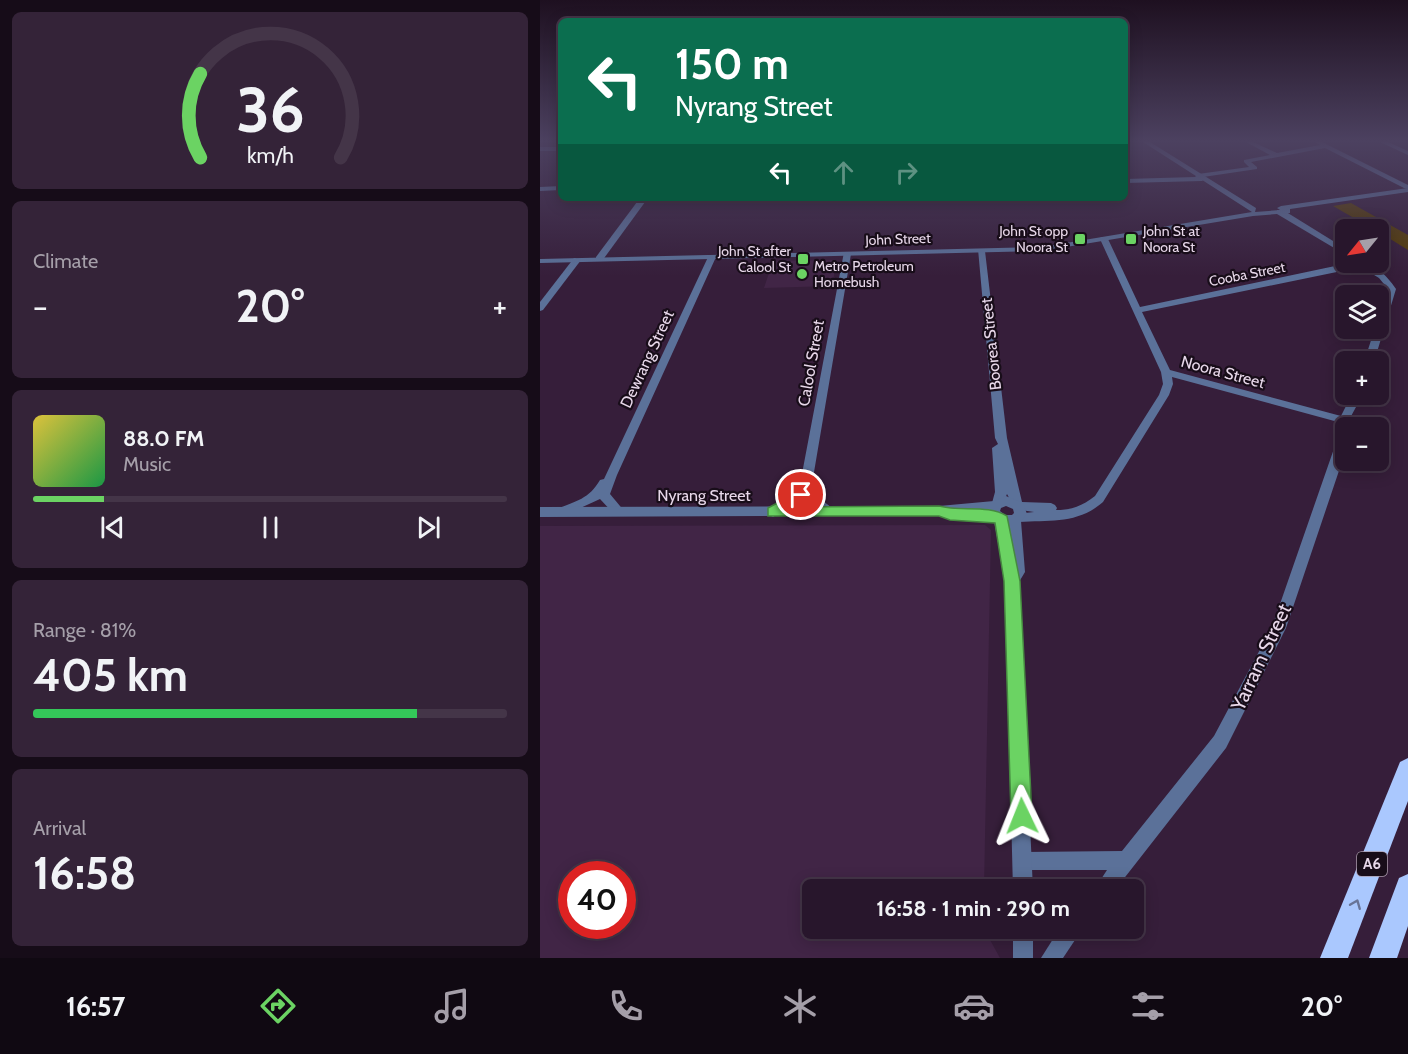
<!DOCTYPE html>
<html lang="en">
<head>
<meta charset="utf-8">
<style>
  :root { --surface:#28162c; --page:#342338; --text:#f1f3f6; --muted:#a59fa9; --line:#443548; --accent:#6bd363 }
  body { margin:0; font-family:Cabin,sans-serif; background:var(--page); color:var(--text); height:100vh; display:flex; flex-direction:column; font-size:22px; white-space:nowrap }
  * { box-sizing:border-box; margin:0 }
  p { font-size:20px; color:var(--muted) }
  .icon { flex:none; width:33px; height:33px; fill:none; stroke:currentColor; stroke-width:2; stroke-linecap:round; stroke-linejoin:round }
  .map { position:relative; flex:1; overflow:hidden }
  .panel { display:flex; flex-direction:column; gap:12px; padding:12px; background:#160c18; width:540px }
  .panel>* { flex:none }
  .banner { position:absolute; left:18px; top:18px; width:570px; height:183px; border-radius:9px; box-shadow:0 3px 15px #0003,0 0 0 2px var(--line); background:#0b6e4f; color:#fff; overflow:hidden }
  .needle { width:39px; rotate:240deg }
  .buttons { position:absolute; left:795px; top:219px; display:grid; gap:12px }
  .buttons a { display:grid; place-items:center; width:54px; height:54px; border-radius:9px; background:var(--surface); box-shadow:0 3px 15px #0003,0 0 0 2px var(--line); font-size:30px }
  .speed { position:absolute; left:18px; top:861px; display:flex; gap:12px; font-size:30px; font-weight:700; text-align:center }
  .speed>* { display:grid; place-content:center; width:78px; height:78px; border-radius:50%; background:var(--surface); box-shadow:0 3px 15px #0003,0 0 0 2px var(--line); line-height:1 }
  .speed .limit { border:9px solid #d22; background:#fff; color:#111 }
  .pin { position:absolute; display:grid; place-items:center; width:51px; height:51px; color:#fff; margin:-26px; border:3px solid #fff; border-radius:50%; box-shadow:0 2px 6px #0007 }
  .me { position:absolute; width:66px; margin:-33px; rotate:358deg; stroke-linejoin:round; filter:drop-shadow(0 0 4px #0008) }
  .turn { display:flex; align-items:center; gap:21px; height:126px; padding:0 18px; font-size:27px }
  .turn .icon { width:78px; height:78px; stroke-width:2.5 }
  .turn b { display:block; font-size:42px; line-height:51px }
  .lanes { display:flex; align-items:center; height:57px; padding:0 18px; background:#0003; justify-content:center; gap:30px; direction:ltr }
  .lanes .off { opacity:.35 }
  .big { font-size:45px; font-weight:800; line-height:1.1 }
  .panel .card { flex:1; display:flex; flex-direction:column; justify-content:center; gap:9px; min-width:0; padding:0 21px; border-radius:9px; background:var(--page) }
  .panel .dial { align-items:center; gap:0 }
  .dial svg { height:156px; overflow:visible; fill:none; stroke:var(--line); stroke-width:7; stroke-linecap:round; text-anchor:middle }
  .dial text { fill:var(--text); stroke:none }
  .song { display:flex; align-items:center; gap:18px }
  .cover { width:72px; height:72px; border-radius:9px; background:linear-gradient(135deg,hsl(50 70% 55%),hsl(140 70% 35%)) }
  .played { height:6px; border-radius:3px; background:linear-gradient(90deg,var(--accent) 15%,var(--line) 15%) }
  .keys { display:flex; justify-content:space-around; direction:ltr }
  .heat { display:flex; justify-content:space-between; align-items:center; font-size:33px; direction:ltr }
  .charge { height:9px; border-radius:4px; background:linear-gradient(90deg,#34c759 81%,var(--line) 0) }
  .trip { position:absolute; left:262px; top:879px; width:342px; height:60px; border-radius:9px; background:var(--surface); box-shadow:0 3px 15px #0003,0 0 0 2px var(--line); font-weight:800; line-height:60px; text-align:center }
  .tab-bar { display:flex; height:96px; justify-content:space-around; align-items:center; background:#100912; color:var(--muted) }
  .tab-bar .icon { width:42px; height:42px }
  .tab-bar .selected { color:var(--accent) }
  .tab-bar b { font-size:27px; color:var(--text) }
  main { display:flex; flex:1; min-height:0 }
  .map>svg:first-child { display:block }
  .built { fill:#412546; fill-rule:evenodd }
  .green { fill:#563d05 }
  .lines { fill:none; stroke-linecap:round; stroke-linejoin:round }
  .minor { fill:#5b7199; fill-rule:evenodd }
  .tertiary { fill:#5b7199; fill-rule:evenodd }
  .trunk { fill:#aac8fe; fill-rule:evenodd }
  .oneway { stroke:#687497 }
  .route { fill:#6bd363; stroke:#468940; stroke-width:1.5 }
  .poi-dot { fill:#6bd363; stroke:#180d19; stroke-width:2 }
  .labels { text-anchor:middle; dominant-baseline:central; stroke-width:4.5; stroke-linejoin:round; paint-order:stroke }
  .far-poi-label { font-size:14px; fill:#e8d8ea; stroke:#180d19; text-anchor:end }
  .far-street-label { font-size:14px; fill:#e8d8ea; stroke:#180d19 }
  .shield { fill:#180d19; stroke:#aa9bab; stroke-width:1.5 }
  .shield-label { font-size:15px; font-weight:bold; fill:#e8d8ea }
  .street-label { font-size:16px; fill:#e8d8ea; stroke:#180d19 }
  .near-street-label { font-size:20px; fill:#e8d8ea; stroke:#180d19 }
</style>
</head>
<body>
<main>
<section class="panel">
<div class="card dial"><svg viewBox="0 0 100 80">
<path d="M14 69A42 42 0 1 1 86 69"/>
<path d="M14 69A42 42 0 0 1 14 26" stroke="#6bd363"/>
<text x="50" y="56" font-size="32" font-weight="700">36</text>
<text x="50" y="72" font-size="11">km/h</text>
</svg></div>
<div class="card"><p>Climate</p>
<div class="heat"><a>−</a><b class="big">20°</b><a>+</a></div>
</div>
<div class="card">
<div class="song"><i class="cover"></i><div><b>88.0 FM</b><p>Music</p></div></div>
<div class="played"></div>
<div class="keys"><svg class="icon" aria-label="previous" viewBox="0 0 24 24"><path d="M18 5L8 12l10 7zM5 5v14"/></svg><svg class="icon" aria-label="pause" viewBox="0 0 24 24"><path d="M8 5v14M16 5v14"/></svg><svg class="icon" aria-label="next" viewBox="0 0 24 24"><path d="M6 5l10 7-10 7zM19 5v14"/></svg></div>
</div>
<div class="card"><p>Range · 81%</p><b class="big">405 km</b><div class="charge"></div></div>
<div class="card"><p>Arrival</p><b class="big">16:58</b></div>
</section>
<div class="map">
<svg width="868" height="958" viewBox="0 0 868 958">
  <rect width="100%" height="100%" fill="#361e3a"/>
  <g class="built">
    <path d="M297,260L292,286L224,288L233,261Z"/>
    <path d="M445,525L451,530L444,889L273,890V928L444,929L460,958H0V526ZM32,874H82V926H32Z"/>
  </g>
  <path class="green" d="M811,203L868,235V250L839,232L838,230L833,229L793,206Z"/>
  <g class="lines">
    <g class="minor">
      <path d="M706,142H713L737,153L780,145L775,142H782L868,185V189L864,188L785,148L711,162L717,167V169L663,177L665,179L662,181L585,183V179L655,177L658,174L709,167L704,162V160L730,155Z"/>
      <path d="M840,142H848L868,151V155Z"/>
      <rect x="0" y="147" width="21" height="4"/>
      <path d="M21,186V190L0,191V187Z"/>
      <path d="M100,198H108L62,261H56V257Z"/>
      <path d="M737,210H743L806,249V255L737,214Z"/>
      <path d="M561,237L568,239L600,307L814,262C833,262 846,274 856,289L834,362H824L835,328H838V317L848,289L839,278L821,267L602,312L630,370L801,416L812,394H823L809,420V428H806V450L746,628L686,748L575,890H554L567,870H483L476,868L474,861L476,854L483,852L582,851L674,736L732,627L797,440L798,422L632,377L633,384L629,395L563,502C538,524 511,520 479,522L475,520L473,517L475,514L494,512L475,509L467,494L462,506H454L452,503L455,492L452,448L458,444L455,438L438,249L445,251L467,438L482,502L511,503L515,505L517,508L516,510C532,510 542,506 555,496L619,395L623,384L621,372L560,239Z"/>
      <path d="M304,252L311,254L273,478C273,506 281,494 294,511L292,514C282,517 269,507 264,499L233,517L229,515L227,512L229,509L256,492L261,479Z"/>
      <path d="M169,255L176,257L77,475L70,494L85,512L83,515H75L60,499L25,515H17L15,512L17,509C36,501 49,499 60,480L64,479Z"/>
      <path d="M34,258L41,260L3,310L0,311V302Z"/>
      <path d="M520,928H543L523,958H501Z"/>
    </g>
    <g class="tertiary">
      <path d="M603,142H610L716,208L715,212L740,210L737,208L741,206L868,188V192L750,209V213L713,216L502,251L0,263V259L502,247L712,212Z"/>
      <path d="M466,496L483,503L487,514L481,521L485,572L479,582L493,890H473L465,581L454,521L415,520L411,518L409,515L0,517V507L399,506L454,501ZM466,506L473,509L474,513L472,515H465L460,511L461,508Z"/>
      <rect x="473" y="928" width="20" height="30"/>
    </g>
    <g class="trunk">
      <path d="M868,758V801L808,958H780L860,762Z"/>
      <path d="M868,874V926L857,958H829L859,878Z"/>
    </g>
  </g>
  <defs><path id="oneway-chevron" d="M-2-3.5L2.5 0L-2 3.5" fill="none" stroke-width="1.6" stroke-linecap="round" stroke-linejoin="round" transform="scale(1.5)"/></defs>
  <use class="oneway" href="#oneway-chevron" transform="translate(816 904) rotate(-68)"/>
  <linearGradient id="sky" x2="0" y2="1"><stop stop-color="#1e1020"/><stop offset="0.51" stop-color="#4c4160"/><stop offset="1" stop-color="#4c4160" stop-opacity="0"/></linearGradient>
  <rect width="868" height="276" fill="url(#sky)"/>
  <path class="route" d="M261,490L268,495L253,507L399,506C421,512 448,504 467,516L480,581L492,816L489,824L482,827L474,824L471,816L464,581L455,523L410,520L399,516H228V508Z"/>
  <g class="poi-dot">
    <rect x="534" y="233" width="12" height="12" rx="3"/>
    <rect x="585" y="233" width="12" height="12" rx="3"/>
    <rect x="257" y="253" width="12" height="12" rx="3"/>
    <circle cx="262" cy="274" r="6"/>
  </g>
  <g class="labels">
    <g class="far-poi-label">
      <text x="528" y="231">John St opp<tspan x="528" dy="16">Noora St</tspan></text>
      <text x="603" y="231" text-anchor="start">John St at<tspan x="603" dy="16">Noora St</tspan></text>
      <text x="251" y="251">John St after<tspan x="251" dy="16">Calool St</tspan></text>
      <text x="274" y="266" text-anchor="start">Metro Petroleum<tspan x="274" dy="16">Homebush</tspan></text>
    </g>
    <g class="far-street-label">
      <text transform="translate(358 239) rotate(-2)">John Street</text>
      <text transform="translate(707 274) rotate(-11)">Cooba Street</text>
    </g>
    <rect class="shield" x="817" y="852" width="30" height="24" rx="4.5"/>
    <g class="shield-label">
      <text x="832" y="864">A6</text>
    </g>
    <g class="street-label">
      <text transform="translate(451 344) rotate(-96)">Boorea Street</text>
      <text transform="translate(107 359) rotate(-65)">Dewrang Street</text>
      <text transform="translate(271 363) rotate(-80)">Calool Street</text>
      <text transform="translate(683 372) rotate(15)">Noora Street</text>
      <text x="164" y="495">Nyrang Street</text>
    </g>
    <g class="near-street-label">
      <text transform="translate(721 657) rotate(-65)">Yarram Street</text>
    </g>
  </g>
</svg>
<div class="buttons">
<a><svg class="needle" viewBox="-14 -14 28 28"><path d="M0-13l5 13h-10z" fill="#e53935"/><path d="M0 13l5-13h-10z" fill="#a59fa9"/></svg></a>
<a><svg class="icon" aria-label="layers" viewBox="0 0 24 24"><path d="M12 4l9 5-9 5-9-5zM3 14l9 5 9-5"/></svg></a>
<a>+</a>
<a>−</a>
</div>
<div class="speed"><div class="limit">40</div></div>
<div class="pin" style="left:261px;top:495px;background:#d93025"><svg class="icon" aria-label="arrive" viewBox="0 0 24 24"><path d="M6 21V4h12l-3 4 3 4H6"/></svg></div>
<svg class="me" style="left:482px;top:816px" viewBox="-20 -20 40 40"><path d="M0-17L14 15 0 8-14 15z" fill="#6bd363" stroke="#fff" stroke-width="4"/></svg>
<div class="trip">16:58 · 1 min · 290 m</div>
<div class="banner">
<div class="turn"><svg class="icon" aria-label="left" viewBox="0 0 24 24"><path d="M17 20v-9H6M10 6l-5 5 5 5"/></svg><div><b>150 m</b>Nyrang Street</div></div>
<div class="lanes"><svg class="icon" aria-label="left" viewBox="0 0 24 24"><path d="M17 20v-9H6M10 6l-5 5 5 5"/></svg><svg class="icon off" aria-label="ahead" viewBox="0 0 24 24"><path d="M12 20V5M6 11l6-6 6 6"/></svg><svg class="icon off" aria-label="right" viewBox="0 0 24 24"><path d="M7 20v-9h11M14 6l5 5-5 5"/></svg></div>
</div>
</div>
</main>
<nav class="tab-bar">
<b>16:57</b>
<svg class="icon selected" aria-label="directions" viewBox="0 0 24 24"><path d="M12 3l9 9-9 9-9-9zM9 14v-3h6M13 9l2 2-2 2"/></svg>
<svg class="icon" aria-label="music" viewBox="0 0 24 24"><path d="M9 18V5l10-2v13"/><circle cx="6" cy="18" r="3"/><circle cx="16" cy="16" r="3"/></svg>
<svg class="icon" aria-label="phone" viewBox="0 0 24 24"><path d="M5 4h4l2 5-3 2q2 4 5 5l2-3 5 2v4C11 20 4 13 5 4z"/></svg>
<svg class="icon" aria-label="climate" viewBox="0 0 24 24"><path d="M12 3v18M4 7l16 10M4 17L20 7"/></svg>
<svg class="icon" aria-label="car" viewBox="0 0 24 24"><path d="M5 17H2v-5l4-1 3-4h7l3 4 3 1v5h-3M9 17h6M6 11h13"/><circle cx="7" cy="17" r="2"/><circle cx="17" cy="17" r="2"/></svg>
<svg class="icon" aria-label="filters" viewBox="0 0 24 24"><path d="M4 7h16M4 17h16"/><circle cx="9" cy="7" r="2"/><circle cx="15" cy="17" r="2"/></svg>
<b>20°</b>
</nav>
</body>
</html>
